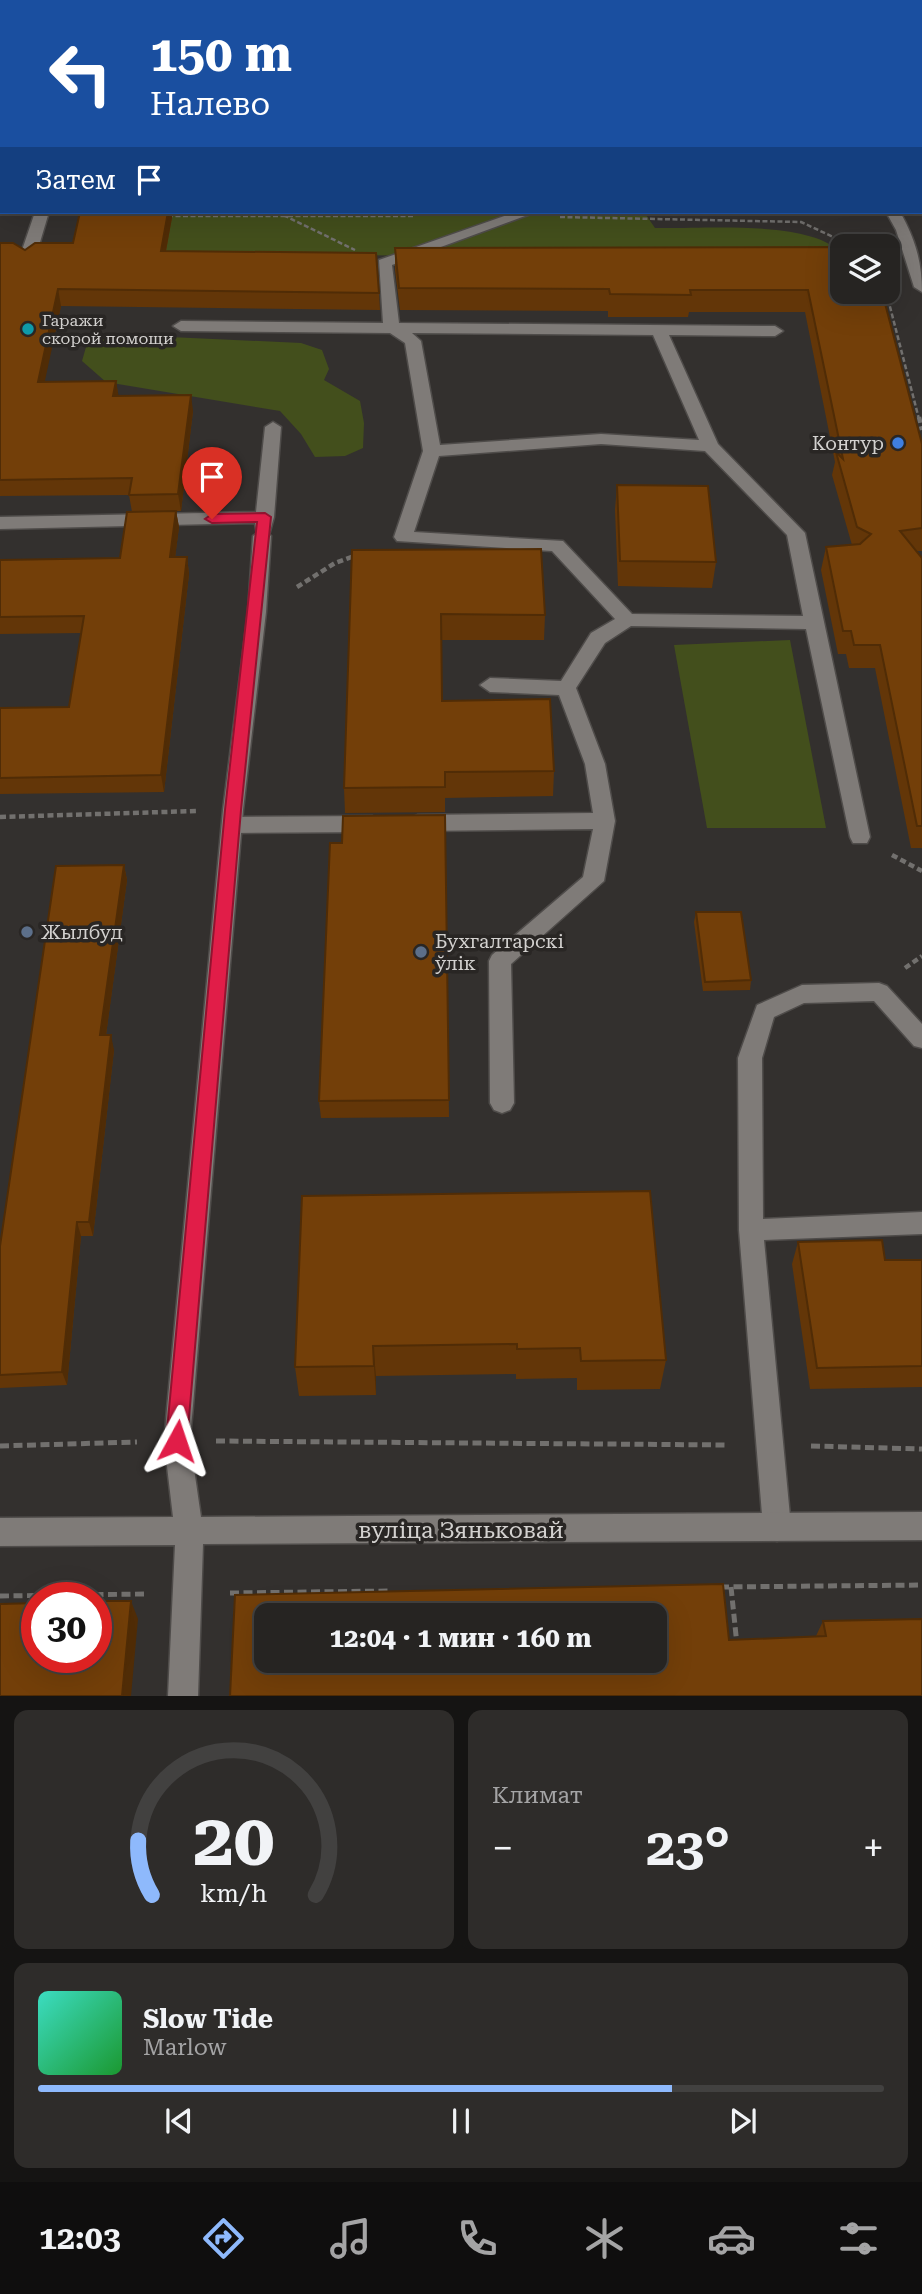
<!DOCTYPE html>
<html lang="ru">
<head>
<meta charset="utf-8">
<style>
  :root { --surface:#262422; --page:#2e2c2a; --text:#f1f3f6; --muted:#a4a4a5; --line:#424140; --accent:#8eb9fc }
  body { margin:0; font-family:"Roboto Serif",serif; background:var(--page); color:var(--text); height:100vh; display:flex; flex-direction:column; font-size:26px; white-space:nowrap }
  * { box-sizing:border-box; margin:0 }
  p { font-size:23px; color:var(--muted) }
  .icon { flex:none; width:38px; height:38px; fill:none; stroke:currentColor; stroke-width:2; stroke-linecap:round; stroke-linejoin:round }
  .map { position:relative; height:1696px; overflow:hidden }
  .details { display:flex; flex-direction:column; gap:14px; padding:14px; background:#151413; flex:1 }
  .details>* { flex:none }
  .guide { position:absolute; left:0px; top:0px; width:922px; height:214px; box-shadow:0 7px 28px #0002,0 0 0 2px var(--line); background:#1a4fa0; color:#fff; overflow:hidden }
  .controls { position:absolute; left:830px; top:234px; display:grid; gap:14px }
  .controls a { display:grid; place-items:center; width:70px; height:70px; border-radius:14px; background:var(--surface); box-shadow:0 7px 28px #0002,0 0 0 2px var(--line); font-size:35px }
  .speed { position:absolute; left:21px; top:1582px; display:flex; gap:14px; font-size:35px; font-weight:700; text-align:center }
  .speed>* { display:grid; place-content:center; width:91px; height:91px; border-radius:50%; background:var(--surface); box-shadow:0 7px 28px #0002,0 0 0 2px var(--line); line-height:1 }
  .speed .limit { border:10px solid #d22; background:#fff; color:#111 }
  .pin { position:absolute; display:grid; place-items:center; width:60px; height:60px; color:#fff; margin:-72px -30px; border-radius:50% 50% 50% 0; rotate:-45deg; box-shadow:0 0 7px #0007 }
  .pin .icon { rotate:45deg }
  .me { position:absolute; width:77px; margin:-38px; rotate:5deg; stroke-linejoin:round; filter:drop-shadow(0 0 5px #0008) }
  .turn { display:flex; align-items:center; gap:24px; height:147px; padding:0 35px; font-size:32px }
  .turn .icon { width:91px; height:91px; stroke-width:2.5 }
  .turn b { display:block; font-size:49px; line-height:60px }
  .then { display:flex; align-items:center; height:66px; padding:0 35px; background:#0003; gap:14px; font-size:26px }
  .big { font-size:52px; font-weight:700; line-height:1.1 }
  .details .widget { flex:1; display:flex; flex-direction:column; justify-content:center; gap:10px; min-width:0; padding:0 24px; border-radius:14px; background:var(--page) }
  .details .dial { align-items:center; gap:0 }
  .dial svg { height:182px; overflow:visible; fill:none; stroke:var(--line); stroke-width:7; stroke-linecap:round; text-anchor:middle }
  .dial text { fill:var(--text); stroke:none }
  .song { display:flex; align-items:center; gap:21px }
  .cover { width:84px; height:84px; border-radius:10px; background:linear-gradient(135deg,hsl(170 70% 55%),hsl(130 70% 35%)) }
  .played { height:7px; border-radius:4px; background:linear-gradient(90deg,var(--accent) 75%,var(--line) 75%) }
  .keys { display:flex; justify-content:space-around; direction:ltr }
  .heat { display:flex; justify-content:space-between; align-items:center; font-size:38px; direction:ltr }
  .details .tiles { flex:1; display:grid; gap:14px; grid-template-columns:1fr 1fr }
  .widget:last-child { grid-column:span 2 }
  .trip { position:absolute; left:254px; top:1603px; width:413px; height:70px; border-radius:14px; background:var(--surface); box-shadow:0 7px 28px #0002,0 0 0 2px var(--line); font-weight:700; line-height:70px; text-align:center }
  .dock { display:flex; height:112px; justify-content:space-around; align-items:center; background:#0f0e0e; color:var(--muted) }
  .dock .icon { width:49px; height:49px }
  .dock .current { color:var(--accent) }
  .dock b { font-size:32px; color:var(--text) }
  .map>svg:first-child { display:block }
  .green { fill:#434f1c }
  .lines { fill:none; stroke-linecap:round; stroke-linejoin:round }
  .lane-casing { stroke:#4f4c4a; stroke-width:3 }
  .street-casing { stroke:#4f4c4a; stroke-width:3 }
  .path-far2 { stroke:#72706e; stroke-width:2.5; stroke-dasharray:5 2.5; stroke-linecap:butt }
  .path-far1 { stroke:#72706e; stroke-width:4.5; stroke-dasharray:6 3.5; stroke-linecap:butt }
  .path { stroke:#72706e; stroke-width:5; stroke-dasharray:9 4.5; stroke-linecap:butt }
  .lane { fill:#7f7b78; fill-rule:evenodd }
  .street { fill:#7f7b78; fill-rule:evenodd }
  .wall { fill:#633608 }
  .shaded-wall { fill:#502c06 }
  .building { fill:#733f09; stroke:#502c06; stroke-width:2; fill-rule:evenodd }
  .route { fill:#e11d48; stroke:#92132f; stroke-width:2 }
  .culture-dot { fill:#0f9aa8; stroke:#292624; stroke-width:2.5 }
  .shop-dot { fill:#3f7fe0; stroke:#292624; stroke-width:2.5 }
  .service-dot { fill:#5c6f8a; stroke:#292624; stroke-width:2.5 }
  .labels { text-anchor:middle; dominant-baseline:central; stroke-width:7; stroke-linejoin:round; paint-order:stroke }
  .far-poi-label { font-size:16px; fill:#d3d1cf; stroke:#292624; text-anchor:start }
  .poi-label { font-size:19px; fill:#d3d1cf; stroke:#292624; text-anchor:start }
  .near-street-label { font-size:23px; fill:#d3d1cf; stroke:#292624 }
</style>
</head>
<body>
<div class="map">
<svg width="922" height="1696" viewBox="0 0 922 1696">
  <rect width="100%" height="100%" fill="#33302e"/>
  <g class="green">
    <path d="M91,212H644L655,228C703,229 801,220 837,249L628,258L162,253Z"/>
    <path d="M105,334L301,343L322,350L329,369L324,380L360,401L364,423L363,448L345,456L315,457L301,434L280,411L106,382L82,361L88,340Z"/>
    <path d="M790,640L826,828H707L674,645Z"/>
  </g>
  <g class="lines">
    <g class="lane-casing">
      <g id="lane">
        <path d="M440,0H453L439,2Z"/>
        <path d="M35,212H49L35,259L27,264L19,259Z"/>
        <path d="M516,212H536L392,265L399,323L775,326L783,331L775,336L669,335L718,444L805,533L870,837L867,843H853L850,837L806,629L631,626L605,643L576,688L605,764L615,821L604,881L511,964L514,1103L510,1110L502,1113L494,1110L490,1103L489,961L492,955L583,877L593,829L418,831L411,828L408,823L411,818L418,815L593,813L585,764L559,695L490,692L480,685L490,678L561,681L591,633L615,619L552,551L397,541L394,537L423,451L405,343L390,333L181,331L173,326L181,321L383,323L379,260ZM412,333L653,335L699,440L601,434L440,445L421,341ZM601,444L705,451L787,535L803,616L632,614L563,541L414,532L439,456Z"/>
        <path d="M273,422L281,427L274,517L269,535H257L255,523L0,529V517L256,512L265,427Z"/>
        <path d="M372,816L379,819L382,824L379,829L372,832L232,833L225,830L222,825L225,820L232,817Z"/>
        <path d="M879,983L887,986L922,1024V1048L914,1046L874,1001L804,1003L774,1017L762,1058L763,1219L922,1212V1234L764,1240L791,1527L787,1537L777,1541L767,1537L763,1527L739,1230L738,1058L757,1005L802,985Z"/>
      </g>
    </g>
    <g class="street-casing">
      <g id="street">
        <path d="M742,0H754L755,2H742Z"/>
        <rect x="0" y="142" width="2" height="8"/>
        <rect x="920" y="153" width="2" height="8"/>
        <path d="M886,212H900C915,238 922,262 922,292L914,287L896,230Z"/>
        <path d="M262,530L271,536L266,612L243,810L190,1441L201,1517L922,1512V1540L203,1544L198,1696H168L175,1545L0,1546V1518L173,1517L164,1441L223,810L248,612L253,536Z"/>
      </g>
    </g>
    <g class="path-far2">
      <path d="M791,0L793,2"/>
      <path d="M277,212L355,250"/>
      <path d="M168,216H415"/>
      <path d="M560,217L801,222L855,247"/>
      <path d="M888,299L919,419"/>
    </g>
    <g class="path-far1">
      <path d="M919,417L922,430"/>
      <path d="M297,587L335,563L357,555"/>
      <path d="M0,817L197,811"/>
      <path d="M892,855L922,871"/>
      <path d="M905,968L922,956"/>
    </g>
    <g class="path">
      <path d="M216,1441L729,1445"/>
      <path d="M0,1446L137,1442"/>
      <path d="M811,1446L922,1449"/>
      <path d="M720,1587L922,1585"/>
      <path d="M731,1587L737,1645"/>
      <path d="M230,1593L389,1591"/>
      <path d="M0,1596L144,1594"/>
    </g>
    <use href="#lane" class="lane"/>
    <use href="#street" class="street"/>
  </g>
  <g class="wall">
    <path d="M0,0L2,2V133H0Z"/>
    <path d="M804,0H920L922,3V97H920V2H805Z"/>
    <path d="M80,212H173L166,251L379,293L380,310L61,306L44,382L116,381L118,395L193,411L181,511H176L179,527L175,557H187L189,574L164,792L0,794V708L69,707L81,633L0,634V560L120,558L132,512L129,495L0,496V243L25,250L73,243Z"/>
    <path d="M842,247L922,444V551H916L922,558V848H911L875,668H849L846,654H838L821,570L826,547L852,545L832,475L835,462L805,312H689L688,317H608V311L400,310L395,270V248Z"/>
    <path d="M617,485L716,562L712,588L618,586L615,510Z"/>
    <path d="M352,550L545,615L544,640H442V701L554,771L553,796L445,798V812L345,813L344,788Z"/>
    <path d="M445,815L449,1117L321,1118L319,1101L342,843Z"/>
    <path d="M124,865L127,880L106,1035L114,1050L93,1236H81L67,1385L0,1388V1246Z"/>
    <path d="M696,912L751,980L750,990L703,991L694,922Z"/>
    <path d="M302,1196L666,1360L660,1389L577,1390V1378L516,1379V1374L376,1376V1395L299,1396L295,1367Z"/>
    <path d="M798,1242L885,1260H922V1387L810,1389L792,1264Z"/>
    <path d="M823,1621L922,1696L729,1640L816,1636Z"/>
  </g>
  <g class="shaded-wall">
    <path d="M168,212H173L163,267L161,251Z"/>
    <path d="M58,289L61,306L41,399L38,382Z"/>
    <path d="M116,381L119,398L113,396Z"/>
    <path d="M191,395L193,411L181,511L178,494Z"/>
    <path d="M176,511L179,527L173,574L170,557Z"/>
    <path d="M187,557L189,574L164,792L161,775Z"/>
    <path d="M124,865L127,880L104,1050L100,1035Z"/>
    <path d="M111,1035L114,1050L93,1236L89,1222Z"/>
    <path d="M77,1222L81,1236L67,1385L62,1372Z"/>
    <path d="M373,1346L376,1376V1395L374,1366Z"/>
    <path d="M131,1601L138,1619L131,1696H122Z"/>
  </g>
  <g class="building">
    <path d="M0,0H92V2H2V118H0Z"/>
    <path d="M181,0H349L350,2H181Z"/>
    <path d="M485,0H734L735,2H486Z"/>
    <path d="M830,0H920L922,3V68L920,67V2H831Z"/>
    <path d="M80,212H168L161,251L376,253L379,293L58,289L38,382L116,381L113,396L191,395L178,494L129,495L132,478L0,480V243H13L25,250L35,243H73Z"/>
    <path d="M842,247V292H882L922,444V528L900,531L922,558V826H917L880,645H854L851,631H843L826,547L860,544L871,534L857,527L836,452L843,459L808,290H690L691,295L610,294L609,289L399,288L395,248Z"/>
    <path d="M617,485L708,486L716,562L620,561Z"/>
    <path d="M176,511L170,557H187L161,775L0,778V708L69,707L84,616L0,617V560L120,558L127,512Z"/>
    <path d="M541,549L545,615L441,614L442,701L550,699L554,771L445,772V787L344,788L352,550Z"/>
    <path d="M445,815L449,1100L319,1101L330,843H342L343,816Z"/>
    <path d="M124,865L100,1035H111L89,1222H77L62,1372L0,1375V1246L56,866Z"/>
    <path d="M696,912H741L751,980L705,982Z"/>
    <path d="M650,1191L666,1360L581,1361L580,1348L517,1349V1344L373,1346L374,1366L295,1367L302,1196Z"/>
    <path d="M882,1240L885,1260H922V1366L817,1368L798,1242Z"/>
    <path d="M723,1584L729,1640L826,1636L823,1621L922,1619V1696H230L235,1595ZM266,1615H654V1661H266Z"/>
    <path d="M96,1601H131L122,1696H0V1604L37,1603V1657H96Z"/>
  </g>
  <path class="route" d="M265,513L271,517L241,810L187,1441L184,1448L177,1451L169,1448L166,1441L225,810L257,522L212,523L205,519L212,514Z"/>
  <circle class="culture-dot" cx="28" cy="329" r="7"/>
  <circle class="shop-dot" cx="898" cy="443" r="7"/>
  <g class="service-dot">
    <circle cx="27" cy="932" r="7"/>
    <circle cx="421" cy="952" r="7"/>
  </g>
  <g class="labels">
    <g class="far-poi-label">
      <text x="42" y="320">Гаражи<tspan x="42" dy="18">скорой помощи</tspan></text>
    </g>
    <g class="poi-label">
      <text x="884" y="443" text-anchor="end">Контур</text>
      <text x="41" y="932">Жылбуд</text>
      <text x="435" y="941">Бухгалтарскі<tspan x="435" dy="22">ўлік</tspan></text>
    </g>
    <g class="near-street-label">
      <text x="461" y="1530">вуліца Зяньковай</text>
    </g>
  </g>
</svg>
<div class="controls">
<a><svg class="icon" aria-label="layers" viewBox="0 0 24 24"><path d="M12 4l9 5-9 5-9-5zM3 14l9 5 9-5"/></svg></a>
</div>
<div class="speed"><div class="limit">30</div></div>
<div class="pin" style="left:212px;top:519px;background:#d93025"><svg class="icon" aria-label="arrive" viewBox="0 0 24 24"><path d="M6 21V4h12l-3 4 3 4H6"/></svg></div>
<svg class="me" style="left:177px;top:1441px" viewBox="-20 -20 40 40"><path d="M0-17L14 15 0 8-14 15z" fill="#e11d48" stroke="#fff" stroke-width="4"/></svg>
<div class="trip">12:04 · 1 мин · 160 m</div>
<div class="guide">
<div class="turn"><svg class="icon" aria-label="left" viewBox="0 0 24 24"><path d="M17 20v-9H6M10 6l-5 5 5 5"/></svg><div><b>150 m</b>Налево</div></div>
<div class="then">Затем<svg class="icon" aria-label="arrive" viewBox="0 0 24 24"><path d="M6 21V4h12l-3 4 3 4H6"/></svg></div>
</div>
</div>
<section class="details">
<div class="tiles">
<div class="widget dial"><svg viewBox="0 0 100 80">
<path d="M14 69A42 42 0 1 1 86 69"/>
<path d="M14 69A42 42 0 0 1 8 45" stroke="#8eb9fc"/>
<text x="50" y="56" font-size="32" font-weight="700">20</text>
<text x="50" y="72" font-size="11">km/h</text>
</svg></div>
<div class="widget"><p>Климат</p>
<div class="heat"><a>−</a><b class="big">23°</b><a>+</a></div>
</div>
<div class="widget">
<div class="song"><i class="cover"></i><div><b>Slow Tide</b><p>Marlow</p></div></div>
<div class="played"></div>
<div class="keys"><svg class="icon" aria-label="previous" viewBox="0 0 24 24"><path d="M18 5L8 12l10 7zM5 5v14"/></svg><svg class="icon" aria-label="pause" viewBox="0 0 24 24"><path d="M8 5v14M16 5v14"/></svg><svg class="icon" aria-label="next" viewBox="0 0 24 24"><path d="M6 5l10 7-10 7zM19 5v14"/></svg></div>
</div>
</div>
</section>
<nav class="dock">
<b>12:03</b>
<svg class="icon current" aria-label="directions" viewBox="0 0 24 24"><path d="M12 3l9 9-9 9-9-9zM9 14v-3h6M13 9l2 2-2 2"/></svg>
<svg class="icon" aria-label="music" viewBox="0 0 24 24"><path d="M9 18V5l10-2v13"/><circle cx="6" cy="18" r="3"/><circle cx="16" cy="16" r="3"/></svg>
<svg class="icon" aria-label="phone" viewBox="0 0 24 24"><path d="M5 4h4l2 5-3 2q2 4 5 5l2-3 5 2v4C11 20 4 13 5 4z"/></svg>
<svg class="icon" aria-label="climate" viewBox="0 0 24 24"><path d="M12 3v18M4 7l16 10M4 17L20 7"/></svg>
<svg class="icon" aria-label="car" viewBox="0 0 24 24"><path d="M5 17H2v-5l4-1 3-4h7l3 4 3 1v5h-3M9 17h6M6 11h13"/><circle cx="7" cy="17" r="2"/><circle cx="17" cy="17" r="2"/></svg>
<svg class="icon" aria-label="filters" viewBox="0 0 24 24"><path d="M4 7h16M4 17h16"/><circle cx="9" cy="7" r="2"/><circle cx="15" cy="17" r="2"/></svg>
</nav>
</body>
</html>
